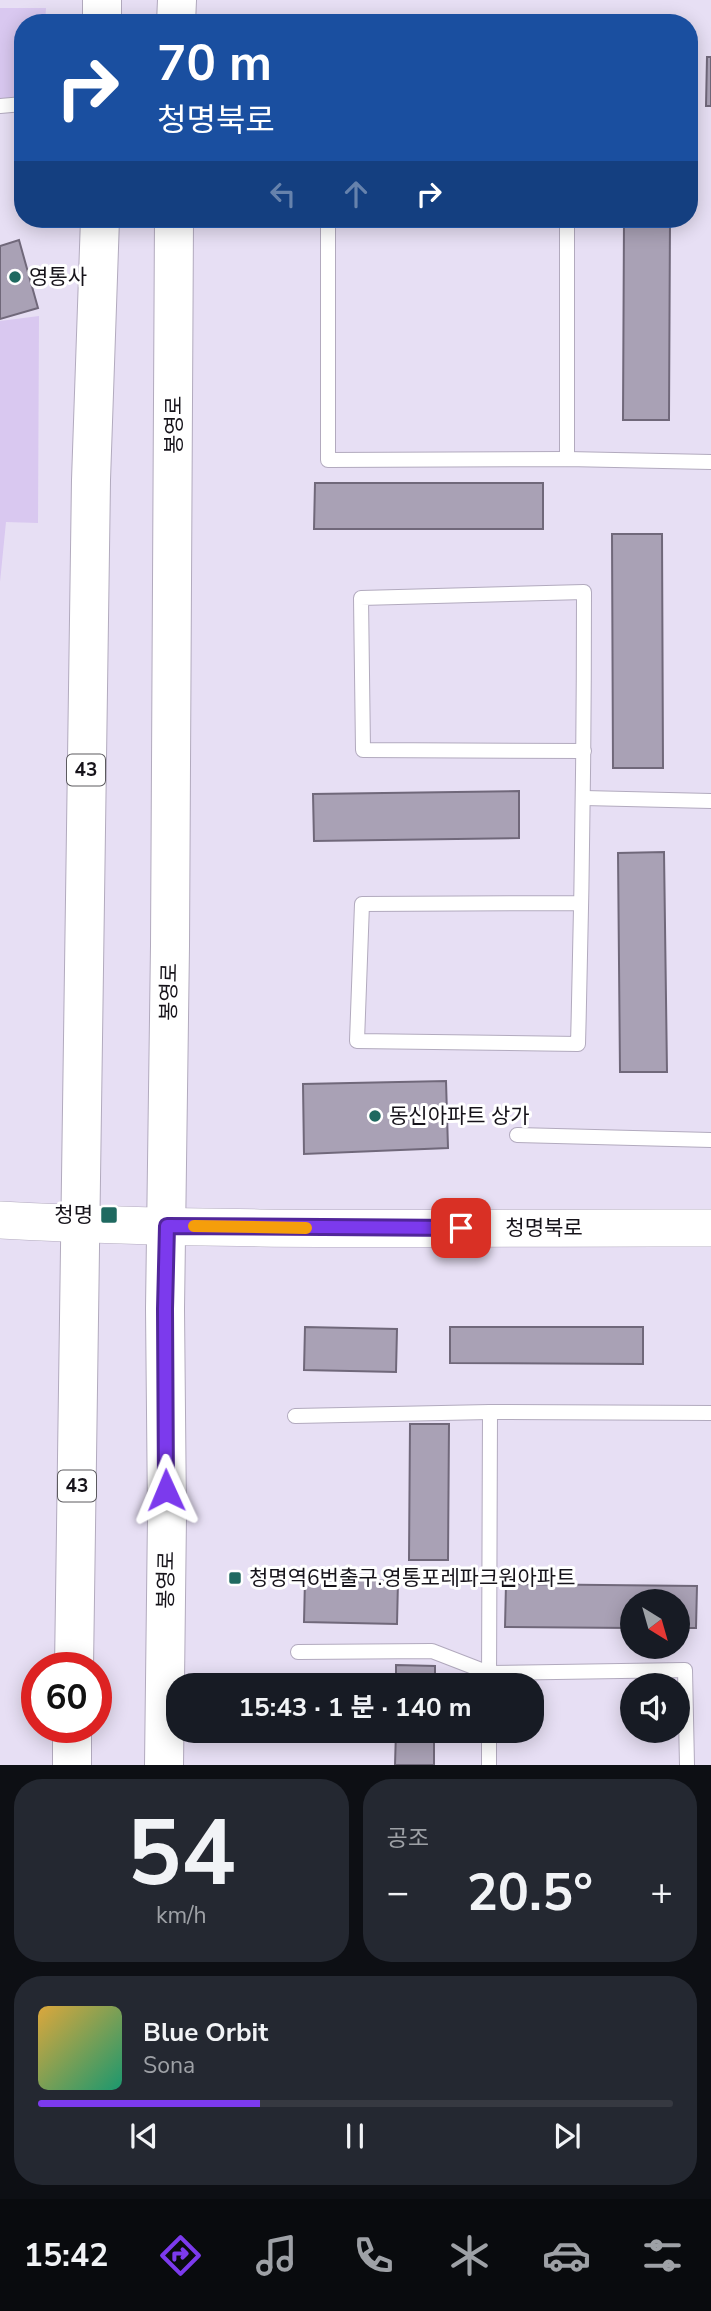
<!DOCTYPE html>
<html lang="ko">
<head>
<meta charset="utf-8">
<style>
  :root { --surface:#171b24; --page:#242831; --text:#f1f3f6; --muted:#9ea1a6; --line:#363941; --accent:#7c3aed }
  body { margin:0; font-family:"Nunito Sans","Noto Sans KR",sans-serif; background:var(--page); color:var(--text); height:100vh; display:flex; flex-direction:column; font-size:26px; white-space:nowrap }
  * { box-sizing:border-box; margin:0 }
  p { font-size:23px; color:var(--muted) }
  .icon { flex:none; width:38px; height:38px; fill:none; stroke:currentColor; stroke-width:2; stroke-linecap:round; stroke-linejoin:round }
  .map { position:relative; height:1765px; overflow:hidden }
  .side { display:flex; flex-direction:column; gap:14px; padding:14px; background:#0d0f14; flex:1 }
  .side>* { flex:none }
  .guide { position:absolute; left:14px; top:14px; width:684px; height:214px; border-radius:28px; box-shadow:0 4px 18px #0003; background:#1a4fa0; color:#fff; overflow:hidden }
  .needle { width:46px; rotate:143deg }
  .fabs { position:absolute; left:620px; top:1589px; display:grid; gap:14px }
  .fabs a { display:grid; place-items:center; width:70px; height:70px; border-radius:50%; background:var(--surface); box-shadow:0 4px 18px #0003; font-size:35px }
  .speed { position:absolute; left:21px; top:1652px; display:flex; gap:14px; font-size:35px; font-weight:700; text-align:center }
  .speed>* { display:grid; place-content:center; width:91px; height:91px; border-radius:50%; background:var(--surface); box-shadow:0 4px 18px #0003; line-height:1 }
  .speed .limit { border:10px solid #d22; background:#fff; color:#111 }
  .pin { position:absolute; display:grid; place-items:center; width:60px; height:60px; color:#fff; margin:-30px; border-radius:14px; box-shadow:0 4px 10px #0006 }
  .me { position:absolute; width:77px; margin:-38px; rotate:359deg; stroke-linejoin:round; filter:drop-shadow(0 0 5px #0008) }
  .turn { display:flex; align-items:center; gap:24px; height:147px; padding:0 28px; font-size:32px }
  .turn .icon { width:91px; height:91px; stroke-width:2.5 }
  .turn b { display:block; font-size:49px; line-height:60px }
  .lanes { display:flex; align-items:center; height:66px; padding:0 28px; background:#0003; justify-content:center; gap:35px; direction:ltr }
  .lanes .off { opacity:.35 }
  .big { font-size:52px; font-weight:700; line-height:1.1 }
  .side .tile { flex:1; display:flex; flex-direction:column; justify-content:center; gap:10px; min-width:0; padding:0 24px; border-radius:28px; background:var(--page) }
  .side .dial { align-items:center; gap:0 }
  .dial b { font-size:91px; line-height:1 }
  .song { display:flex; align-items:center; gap:21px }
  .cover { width:84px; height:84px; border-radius:10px; background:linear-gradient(135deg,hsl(40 70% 55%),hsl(160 70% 35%)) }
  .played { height:7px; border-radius:4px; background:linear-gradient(90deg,var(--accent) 35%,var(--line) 35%) }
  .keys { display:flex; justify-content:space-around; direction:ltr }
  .heat { display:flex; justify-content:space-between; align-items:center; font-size:38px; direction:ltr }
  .side .tiles { flex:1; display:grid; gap:14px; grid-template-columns:1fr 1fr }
  .tile:last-child { grid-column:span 2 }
  .trip { position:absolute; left:166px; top:1673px; width:378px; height:70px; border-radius:28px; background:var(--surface); box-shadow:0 4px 18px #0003; font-weight:700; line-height:70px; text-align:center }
  .tab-bar { display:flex; height:112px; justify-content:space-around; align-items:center; background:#090b0e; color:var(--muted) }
  .tab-bar .icon { width:49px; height:49px }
  .tab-bar .selected { color:var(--accent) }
  .tab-bar b { font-size:32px; color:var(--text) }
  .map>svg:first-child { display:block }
  .green { fill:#d9c8f0 }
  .building { fill:#a9a1b5; stroke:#70687a; stroke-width:2 }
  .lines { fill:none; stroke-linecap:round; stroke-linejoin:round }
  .service-casing { stroke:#b2aabe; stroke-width:16 }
  .tertiary-casing { stroke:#b2aabe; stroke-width:38 }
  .primary-casing { stroke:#b2aabe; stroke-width:40 }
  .service { stroke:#fff; stroke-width:14 }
  .tertiary { stroke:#fff; stroke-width:37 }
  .primary { stroke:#fff; stroke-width:38 }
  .route-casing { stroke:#51269a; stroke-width:18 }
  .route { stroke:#7c3aed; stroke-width:12 }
  .slow { stroke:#f59e0b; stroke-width:12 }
  .poi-dot { fill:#1f6960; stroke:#fff; stroke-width:2.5 }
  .labels { text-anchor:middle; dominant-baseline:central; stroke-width:6; stroke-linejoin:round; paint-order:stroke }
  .shield { fill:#fff; stroke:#5c5a5f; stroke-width:2 }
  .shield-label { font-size:19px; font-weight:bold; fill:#16131a }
  .poi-label { font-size:21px; fill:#16131a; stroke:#fff; text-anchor:start }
  .street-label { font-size:21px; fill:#16131a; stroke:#fff }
</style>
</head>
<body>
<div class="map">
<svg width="711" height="1765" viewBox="0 0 711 1765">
  <rect width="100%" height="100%" fill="#e7dff4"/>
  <g class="green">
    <path d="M0,8H46L45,23H23V106L0,107Z"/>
    <path d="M39,316L38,523L6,522L0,582V321Z"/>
  </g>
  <g class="building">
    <path d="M707,57H711V106H706Z"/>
    <path d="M624,219H670L669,420H623Z"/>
    <path d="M19,240L38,308L0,319V246Z"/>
    <path d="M315,483H543V529H314Z"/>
    <path d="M612,534H662L663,768H613Z"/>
    <path d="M519,791V838L314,841L313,794Z"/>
    <path d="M664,852L667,1072H620L618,853Z"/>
    <path d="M446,1081L448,1148L304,1154L303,1084Z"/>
    <path d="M305,1327L397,1329L396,1372L304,1370Z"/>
    <path d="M450,1327H643V1364L450,1363Z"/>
    <path d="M410,1424H449L448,1560H409Z"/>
    <path d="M305,1579L398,1581L397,1624L304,1622Z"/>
    <path d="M506,1584L697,1586L696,1628H677V1601H632V1628L505,1627Z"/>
    <path d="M396,1665L435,1666V1685H396Z"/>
    <path d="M396,1731H434V1765H395Z"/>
  </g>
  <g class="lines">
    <g class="service-casing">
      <g id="service">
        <path d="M0,106L23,104"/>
        <path d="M328,219V460L567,459L711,462"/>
        <path d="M567,219V459"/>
        <path d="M584,798L711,801"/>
        <path d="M581,903L362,904L357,1041L578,1044C582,893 584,743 584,592L361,598L363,750L584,751"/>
        <path d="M517,1135L711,1140"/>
        <path d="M295,1416L490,1412"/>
        <path d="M298,1652L432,1651L489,1673L685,1670L687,1765"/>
        <path d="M489,1685L490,1412L711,1413"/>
        <path d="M489,1765V1731"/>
      </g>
    </g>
    <g class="tertiary-casing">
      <path id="tertiary" d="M0,1220C237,1233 474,1227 711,1228"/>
    </g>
    <g class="primary-casing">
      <g id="primary">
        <path d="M102,0V23"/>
        <path d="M176,23L177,0"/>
        <path d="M74,1668L91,480L100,219"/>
        <path d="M72,1765V1727"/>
        <path d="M164,1765L167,1515L165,1309L170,946L174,219"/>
      </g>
    </g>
    <use href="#service" class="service"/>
    <use href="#tertiary" class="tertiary"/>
    <use href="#primary" class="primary"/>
  </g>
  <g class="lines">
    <g class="route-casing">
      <path id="route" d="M166,1490L165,1309L167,1226L461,1228"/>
    </g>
    <use href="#route" class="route"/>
    <path class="slow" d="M194,1226L306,1228"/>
  </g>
  <g class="poi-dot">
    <circle cx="15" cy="277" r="7"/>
    <circle cx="375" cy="1116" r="7"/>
    <rect x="100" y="1206" width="18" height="18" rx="3.5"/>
    <rect x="228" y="1571" width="14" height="14" rx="3.5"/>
  </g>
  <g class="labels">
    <g class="shield">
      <rect x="67" y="754.5" width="38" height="31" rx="5"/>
      <rect x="58" y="1470.5" width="38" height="31" rx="5"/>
    </g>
    <g class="shield-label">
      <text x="86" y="770">43</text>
      <text x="77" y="1486">43</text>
    </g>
    <g class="poi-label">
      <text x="29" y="277">영통사</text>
      <text x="389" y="1116">동신아파트 상가</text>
      <text x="93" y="1215" text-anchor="end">청명</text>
      <text x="249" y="1578">청명역6번출구.영통포레파크원아파트</text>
    </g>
    <g class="street-label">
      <text transform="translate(174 425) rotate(-90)">봉영로</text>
      <text transform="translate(169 992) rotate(-89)">봉영로</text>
      <text x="544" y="1228">청명북로</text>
      <text transform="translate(166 1580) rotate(-89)">봉영로</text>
    </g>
  </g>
</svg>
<div class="fabs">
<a><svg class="needle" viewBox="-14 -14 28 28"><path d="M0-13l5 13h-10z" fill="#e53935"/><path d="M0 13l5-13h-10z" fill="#9ea1a6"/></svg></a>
<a><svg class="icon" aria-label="sound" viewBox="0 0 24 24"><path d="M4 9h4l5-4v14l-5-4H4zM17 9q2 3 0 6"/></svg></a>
</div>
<div class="speed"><div class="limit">60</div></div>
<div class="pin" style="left:461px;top:1228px;background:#d93025"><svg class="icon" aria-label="arrive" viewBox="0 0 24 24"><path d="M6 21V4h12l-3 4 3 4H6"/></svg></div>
<svg class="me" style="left:166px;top:1490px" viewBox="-20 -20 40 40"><path d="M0-17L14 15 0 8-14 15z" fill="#7c3aed" stroke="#fff" stroke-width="4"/></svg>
<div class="trip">15:43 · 1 분 · 140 m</div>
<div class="guide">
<div class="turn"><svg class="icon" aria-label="right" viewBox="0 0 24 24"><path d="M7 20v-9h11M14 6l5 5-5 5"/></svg><div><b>70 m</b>청명북로</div></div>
<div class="lanes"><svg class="icon off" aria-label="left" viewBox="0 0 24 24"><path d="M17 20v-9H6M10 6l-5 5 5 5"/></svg><svg class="icon off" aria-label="ahead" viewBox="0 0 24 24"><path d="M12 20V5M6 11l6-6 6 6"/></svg><svg class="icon" aria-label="right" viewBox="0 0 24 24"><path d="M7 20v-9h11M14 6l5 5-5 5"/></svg></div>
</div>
</div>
<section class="side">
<div class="tiles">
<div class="tile dial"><b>54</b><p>km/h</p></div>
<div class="tile"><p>공조</p>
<div class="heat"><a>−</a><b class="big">20.5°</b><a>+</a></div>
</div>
<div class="tile">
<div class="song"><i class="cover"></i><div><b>Blue Orbit</b><p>Sona</p></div></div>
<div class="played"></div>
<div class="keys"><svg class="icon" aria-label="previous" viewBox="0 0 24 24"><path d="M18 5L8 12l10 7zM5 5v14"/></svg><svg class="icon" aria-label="pause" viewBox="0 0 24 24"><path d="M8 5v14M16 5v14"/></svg><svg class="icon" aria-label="next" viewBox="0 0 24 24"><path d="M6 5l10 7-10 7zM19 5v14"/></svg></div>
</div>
</div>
</section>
<nav class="tab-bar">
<b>15:42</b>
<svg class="icon selected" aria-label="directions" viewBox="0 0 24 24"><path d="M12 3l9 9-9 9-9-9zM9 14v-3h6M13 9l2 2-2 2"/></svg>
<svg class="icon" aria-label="music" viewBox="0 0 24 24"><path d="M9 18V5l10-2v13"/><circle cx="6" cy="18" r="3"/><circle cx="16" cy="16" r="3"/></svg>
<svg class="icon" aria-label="phone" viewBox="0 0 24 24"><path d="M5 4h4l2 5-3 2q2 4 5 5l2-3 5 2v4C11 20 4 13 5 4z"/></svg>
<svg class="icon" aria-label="climate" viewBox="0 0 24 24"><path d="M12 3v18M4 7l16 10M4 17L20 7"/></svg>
<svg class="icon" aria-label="car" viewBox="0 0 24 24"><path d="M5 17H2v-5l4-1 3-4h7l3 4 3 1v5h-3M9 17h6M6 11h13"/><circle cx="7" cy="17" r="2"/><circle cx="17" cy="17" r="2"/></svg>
<svg class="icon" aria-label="filters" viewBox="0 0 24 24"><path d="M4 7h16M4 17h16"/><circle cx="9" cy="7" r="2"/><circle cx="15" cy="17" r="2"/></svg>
</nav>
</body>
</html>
